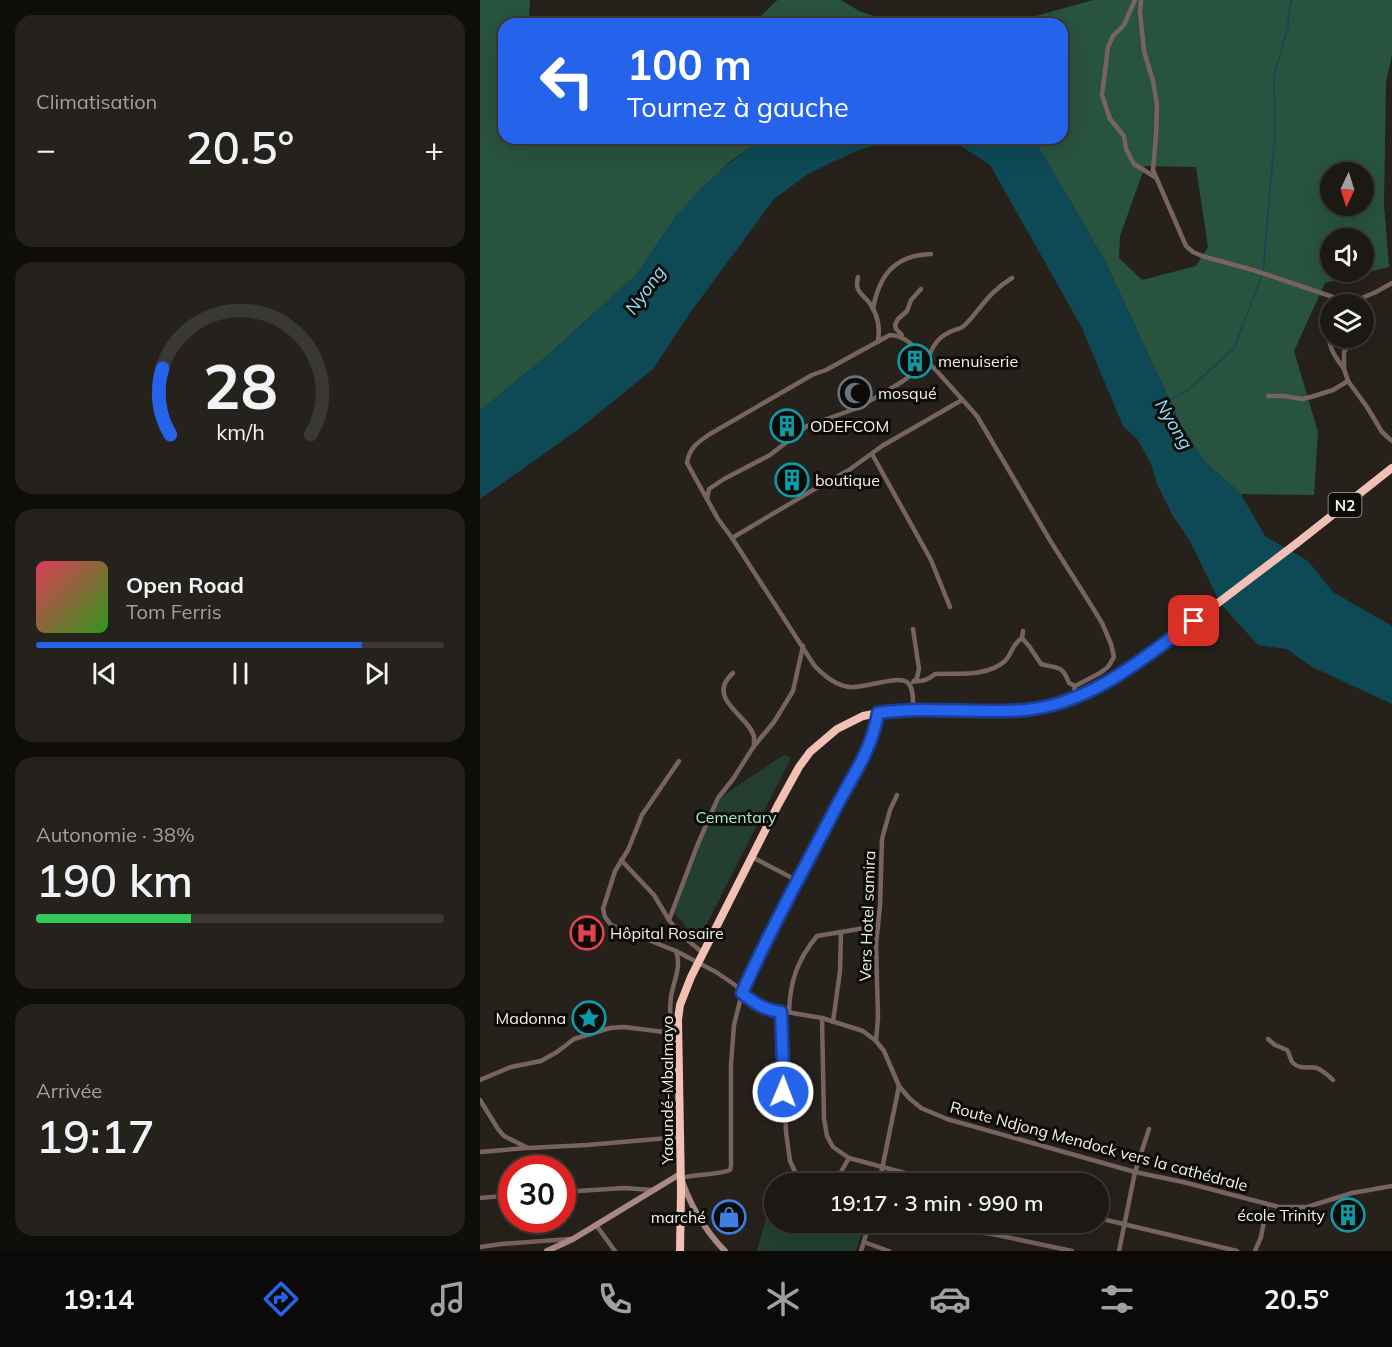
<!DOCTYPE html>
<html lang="fr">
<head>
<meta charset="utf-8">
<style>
  :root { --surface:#1c1914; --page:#25221d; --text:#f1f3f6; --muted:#a0a0a0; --line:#3a3834; --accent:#2563eb }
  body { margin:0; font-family:Mulish,sans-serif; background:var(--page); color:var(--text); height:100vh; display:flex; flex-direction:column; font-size:22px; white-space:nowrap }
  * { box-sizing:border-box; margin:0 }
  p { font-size:20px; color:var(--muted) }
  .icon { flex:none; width:33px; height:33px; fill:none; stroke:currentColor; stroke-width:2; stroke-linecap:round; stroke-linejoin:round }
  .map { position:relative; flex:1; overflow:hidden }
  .details { display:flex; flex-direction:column; gap:15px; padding:15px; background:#0f0e0b; width:480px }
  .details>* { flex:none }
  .guide { position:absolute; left:18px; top:18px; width:570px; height:126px; border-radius:18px; box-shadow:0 6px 24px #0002,0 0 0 2px var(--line); background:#2563eb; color:#fff; overflow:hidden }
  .needle { width:39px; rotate:184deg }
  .controls { position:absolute; left:840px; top:162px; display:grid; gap:12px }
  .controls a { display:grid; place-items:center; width:54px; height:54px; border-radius:50%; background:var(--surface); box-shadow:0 6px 24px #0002,0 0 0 2px var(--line); font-size:30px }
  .speed { position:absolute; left:18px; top:1155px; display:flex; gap:12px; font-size:30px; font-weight:700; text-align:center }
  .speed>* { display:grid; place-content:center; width:78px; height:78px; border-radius:50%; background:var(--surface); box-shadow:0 6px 24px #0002,0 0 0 2px var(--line); line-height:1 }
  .speed .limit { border:9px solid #d22; background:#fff; color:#111 }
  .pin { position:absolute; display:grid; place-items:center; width:51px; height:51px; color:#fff; margin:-26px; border-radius:12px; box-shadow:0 3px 9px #0006 }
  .me { position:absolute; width:66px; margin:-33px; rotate:1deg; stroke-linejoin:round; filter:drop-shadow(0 0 4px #0008) }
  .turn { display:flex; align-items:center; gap:21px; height:126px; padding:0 30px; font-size:27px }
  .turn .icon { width:78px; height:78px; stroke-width:2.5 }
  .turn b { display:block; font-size:42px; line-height:51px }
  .big { font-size:45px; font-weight:600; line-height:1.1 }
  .details .widget { flex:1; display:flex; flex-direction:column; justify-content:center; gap:9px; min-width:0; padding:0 21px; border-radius:18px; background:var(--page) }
  .details .dial { align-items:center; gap:0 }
  .dial svg { height:156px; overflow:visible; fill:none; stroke:var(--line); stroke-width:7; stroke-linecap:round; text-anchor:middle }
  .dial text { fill:var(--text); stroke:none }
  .song { display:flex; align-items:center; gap:18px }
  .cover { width:72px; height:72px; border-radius:9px; background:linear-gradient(135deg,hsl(350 70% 55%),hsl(110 70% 35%)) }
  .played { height:6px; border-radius:3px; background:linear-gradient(90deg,var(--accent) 80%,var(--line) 80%) }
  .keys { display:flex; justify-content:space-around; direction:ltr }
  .heat { display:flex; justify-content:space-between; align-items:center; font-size:33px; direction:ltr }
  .charge { height:9px; border-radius:4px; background:linear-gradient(90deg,#34c759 38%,var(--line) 0) }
  .trip { position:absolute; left:284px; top:1173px; width:345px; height:60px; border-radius:30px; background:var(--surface); box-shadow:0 6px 24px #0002,0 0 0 2px var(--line); font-weight:600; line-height:60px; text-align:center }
  .tab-bar { display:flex; height:96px; justify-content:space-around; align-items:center; background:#0b0a08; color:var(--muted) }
  .tab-bar .icon { width:42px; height:42px }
  .tab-bar .active { color:var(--accent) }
  .tab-bar b { font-size:27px; color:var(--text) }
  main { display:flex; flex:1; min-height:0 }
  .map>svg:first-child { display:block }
  .green { fill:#243f32 }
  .forest { fill:#28533e; fill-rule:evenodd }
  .water { fill:#0e4956 }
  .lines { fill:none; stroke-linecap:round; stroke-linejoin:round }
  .stream { stroke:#0e4956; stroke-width:1.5 }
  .street { stroke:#78645f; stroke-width:4.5 }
  .secondary { stroke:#a98982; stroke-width:6 }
  .highway { stroke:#f2c0b5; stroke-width:8 }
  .route-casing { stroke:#184099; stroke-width:15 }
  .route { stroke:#2563eb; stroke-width:10 }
  .labels { text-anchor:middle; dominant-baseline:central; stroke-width:6; stroke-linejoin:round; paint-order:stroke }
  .shield { fill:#0d0b08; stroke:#aeaba7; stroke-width:1.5 }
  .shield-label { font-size:15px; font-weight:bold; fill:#f3f0eb }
  .poi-label { font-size:16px; fill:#f3f0eb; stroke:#0d0b08; text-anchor:start }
  .park-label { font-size:16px; fill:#a3ecc5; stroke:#0d0b08 }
  .street-label { font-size:16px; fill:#f3f0eb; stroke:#0d0b08 }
  .water-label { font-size:18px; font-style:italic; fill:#8be3fa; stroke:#0d0b08 }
</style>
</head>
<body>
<main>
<section class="details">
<div class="widget"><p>Climatisation</p>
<div class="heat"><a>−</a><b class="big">20.5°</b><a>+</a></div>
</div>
<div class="widget dial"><svg viewBox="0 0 100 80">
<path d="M14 69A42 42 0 1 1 86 69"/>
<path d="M14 69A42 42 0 0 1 10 35" stroke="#2563eb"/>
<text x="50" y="56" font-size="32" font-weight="700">28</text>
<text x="50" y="72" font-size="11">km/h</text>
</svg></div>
<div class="widget">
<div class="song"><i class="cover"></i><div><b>Open Road</b><p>Tom Ferris</p></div></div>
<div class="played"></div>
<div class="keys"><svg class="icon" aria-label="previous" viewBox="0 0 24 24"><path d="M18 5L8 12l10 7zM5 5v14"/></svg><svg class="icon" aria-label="pause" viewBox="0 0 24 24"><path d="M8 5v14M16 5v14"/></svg><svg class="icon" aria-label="next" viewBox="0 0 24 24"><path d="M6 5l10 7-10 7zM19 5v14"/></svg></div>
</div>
<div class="widget"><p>Autonomie · 38%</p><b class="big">190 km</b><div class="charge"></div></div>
<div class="widget"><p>Arrivée</p><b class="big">19:17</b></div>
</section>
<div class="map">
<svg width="912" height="1251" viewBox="0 0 912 1251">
  <rect width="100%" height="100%" fill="#26211b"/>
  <g class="green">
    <path d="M304,755L311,758L218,941L191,909L241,797Z"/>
    <path d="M293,1191L294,1222L385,1223L376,1251H277Z"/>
  </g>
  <g class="forest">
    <path d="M0,0H50L49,20L54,24H24V138H284L248,163L196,216L157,274L68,355L0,411Z"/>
    <path d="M299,0H361L379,11L416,24H273L296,1Z"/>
    <path d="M613,0H912V55L906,82L904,205L909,267L845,283L814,351L838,432L834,495L761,494L725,462L702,427L624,259L553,138H582V24H527ZM665,166L716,167L728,247L716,266L662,280L639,258L640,236ZM850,172H884V206H850ZM850,238H884V272H850Z"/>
  </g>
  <g class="water">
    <path d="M284,138H419L376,151L328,174L294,199L210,313L173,369L103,426L0,499V411L68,355L157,274L196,216L219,190L248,164Z"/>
    <path d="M460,138H553L624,259L702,427L725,462L761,494L785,536L828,561L853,592L912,626V704L832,667L807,649L778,645L740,603L710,541L693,516L677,484L671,464L658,440L643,426L601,326L510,165L476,143Z"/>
  </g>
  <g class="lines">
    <path class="stream" d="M689,400L707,391L754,348L783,273L795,133L794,76L808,27L809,9L812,0"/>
    <g class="street">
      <path d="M655,0L644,25L633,36L628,47L622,95L630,119L644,136L646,149L654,164L675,177"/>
      <path d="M661,0L660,12L664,51L673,81L677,105L676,135L673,170L706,246L713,252L722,256L773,270L853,297L868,299L882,298L896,292L912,283"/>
      <path d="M378,277C374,293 383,293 391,305C398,316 400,329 398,342"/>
      <path d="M882,298C888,307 890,316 884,326"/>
      <path d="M393,309C399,275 415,255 451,254"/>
      <path d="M422,335L416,329L415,325L418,319L427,311L431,300L441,289"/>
      <path d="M850,336C847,347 858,360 864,369"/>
      <path d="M874,338L864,352V369L868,381L887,407L902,432L912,441"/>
      <path d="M788,396H804L822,399L831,397L853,390L868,381"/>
      <path d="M392,454L451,560L470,607"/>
      <path d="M227,499L229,489L244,479L290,455L327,426L372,410L399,396L423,381L448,363C449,351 457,338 468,333C474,329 480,330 485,325C502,307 509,292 532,278"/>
      <path d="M252,538L333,490L369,470L402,446L482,400"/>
      <path d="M433,629L439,669L437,678L433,682"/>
      <path d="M543,631L542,638L549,646L561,664C578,669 582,664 589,683L595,686"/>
      <path d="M253,673C224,699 270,716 274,737C274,738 274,745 274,746"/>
      <path d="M434,681C442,682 448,680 455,674C478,673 507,677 525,661C533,653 531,645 542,638"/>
      <path d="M433,710C433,703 434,688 428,683C418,674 384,689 369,687C355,685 343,675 334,665L252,538L238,519L207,463C209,448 218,442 230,434L332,375L346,370L410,335C432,336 440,357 455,369L497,416L571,542L606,597L622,623L631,644L634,657L628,667L620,673L595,686L593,698"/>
      <path d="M199,761L162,815L148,850L135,871L123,909L125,917L131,925L196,951L236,972L255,985L271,1001L283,1008L342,1018L383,1031L396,1041L404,1051L419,1086L429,1098L441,1108L467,1119L655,1172L703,1182L799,1207H827L872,1193L912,1186"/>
      <path d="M272,857L318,881"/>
      <path d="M141,860L174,895L189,920L199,933L223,953"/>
      <path d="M189,920L217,846L238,798L253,779L274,746L294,722L313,691L323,646"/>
      <path d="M301,1012L306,1132L310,1161L317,1176L325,1184"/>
      <path d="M309,1012C310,982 317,960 337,936L385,928L398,927"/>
      <path d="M342,1018L344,1119L347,1136L353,1147L369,1158"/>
      <path d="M353,1022L360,971L361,933"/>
      <path d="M788,1039L795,1045L807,1050C810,1054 810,1060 813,1063C820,1070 829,1066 837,1068C843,1071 848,1075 853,1080"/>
      <path d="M396,1041L398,1017L396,944L400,906L402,839L410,810L417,795"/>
      <path d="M196,1049C191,1033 189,1014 191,997C193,982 202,967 196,951"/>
      <path d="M0,1080L31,1067L61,1061L77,1052L94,1039L130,1028L144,1027L192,1033"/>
      <path d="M0,1100L18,1129L24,1136L48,1148L107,1145L200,1137"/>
      <path d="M0,1152L46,1148"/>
      <path d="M202,1178C218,1173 235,1176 250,1170L251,1166V1064L254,1025L262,993L278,957L358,803L385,756L395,731L398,713"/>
      <path d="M354,1184L369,1158L466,1184"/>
      <path d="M399,1184L419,1086"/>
      <path d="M82,1192L144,1188L172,1190"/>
      <path d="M0,1198L32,1195"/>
      <path d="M618,1218L757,1251"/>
      <path d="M435,1222L451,1226L512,1234L592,1251"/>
      <path d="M116,1225L135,1251"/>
      <path d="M384,1242L409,1251"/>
      <path d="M0,1247L21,1244L90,1239"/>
      <path d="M381,1251L390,1222"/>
      <path d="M639,1251L655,1172L669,1129"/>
      <path d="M775,1251L781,1237L787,1205"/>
    </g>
    <path class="secondary" d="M67,1251L93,1239L200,1174C208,1202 225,1231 245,1251"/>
    <path class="highway" d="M200,1251L201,1191L198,1020L200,1005L211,977L298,805L319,767L330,752L357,729L383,716L398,713L414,711L433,710H546L571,705L608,692L625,684L684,644L817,543L912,468"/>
  </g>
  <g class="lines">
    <g class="route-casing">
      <path id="route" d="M303,1092V1063L301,1012C284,1010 274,1003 262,993C288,933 321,875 351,817C369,780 391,754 398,713C447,706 496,714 545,710C610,704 663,659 714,621"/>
    </g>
    <use href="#route" class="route"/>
  </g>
  <defs>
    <g id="building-ring" transform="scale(1.725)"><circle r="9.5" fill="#0d0b08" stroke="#0f9aa8" stroke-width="1.5"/><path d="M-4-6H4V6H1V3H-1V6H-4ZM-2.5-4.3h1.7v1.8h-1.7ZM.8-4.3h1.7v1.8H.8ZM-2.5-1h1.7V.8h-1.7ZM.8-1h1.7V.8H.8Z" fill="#0f9aa8"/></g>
    <g id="mosque-ring" transform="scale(1.725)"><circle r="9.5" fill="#0d0b08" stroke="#6b7280" stroke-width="1.5"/><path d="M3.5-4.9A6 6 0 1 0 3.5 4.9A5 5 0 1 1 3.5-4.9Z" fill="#6b7280"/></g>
    <g id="hospital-ring" transform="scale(1.725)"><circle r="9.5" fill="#0d0b08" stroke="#e0444e" stroke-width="1.5"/><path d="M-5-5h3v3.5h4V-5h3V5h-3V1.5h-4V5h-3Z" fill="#e0444e"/></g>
    <g id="sight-ring" transform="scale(1.725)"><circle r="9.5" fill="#0d0b08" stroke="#0f9aa8" stroke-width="1.5"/><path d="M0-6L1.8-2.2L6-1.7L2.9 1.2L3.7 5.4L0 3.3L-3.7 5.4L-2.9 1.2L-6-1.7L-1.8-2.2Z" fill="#0f9aa8"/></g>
    <g id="shop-ring" transform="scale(1.725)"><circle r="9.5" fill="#0d0b08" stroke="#3f7fe0" stroke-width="1.5"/><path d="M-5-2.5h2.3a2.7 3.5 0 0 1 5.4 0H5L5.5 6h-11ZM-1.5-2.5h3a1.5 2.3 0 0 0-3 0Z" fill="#3f7fe0"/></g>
  </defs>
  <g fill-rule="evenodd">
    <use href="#building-ring" x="435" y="361"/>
    <use href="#mosque-ring" x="375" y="393"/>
    <use href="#building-ring" x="307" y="426"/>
    <use href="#building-ring" x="312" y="480"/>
    <use href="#hospital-ring" x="107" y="933"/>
    <use href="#sight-ring" x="109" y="1018"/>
    <use href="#building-ring" x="868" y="1215"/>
    <use href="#shop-ring" x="249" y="1217"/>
  </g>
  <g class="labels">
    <rect class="shield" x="848.5" y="493" width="33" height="24" rx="4.5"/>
    <g class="shield-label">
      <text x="865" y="505">N2</text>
    </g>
    <g class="poi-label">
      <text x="458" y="361">menuiserie</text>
      <text x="398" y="393">mosqué</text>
      <text x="330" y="426">ODEFCOM</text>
      <text x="335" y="480">boutique</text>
      <text x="130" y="933">Hôpital Rosaire</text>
      <text x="86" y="1018" text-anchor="end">Madonna</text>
      <text x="845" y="1215" text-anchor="end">école Trinity</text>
      <text x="226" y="1217" text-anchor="end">marché</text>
    </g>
    <g class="park-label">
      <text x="256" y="817">Cementary</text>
    </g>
    <g class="street-label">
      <text transform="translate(387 916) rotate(-88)">Vers Hotel samira</text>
      <text transform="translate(187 1090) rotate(-90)">Yaoundé-Mbalmayo</text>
      <text transform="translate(619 1146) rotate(15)">Route Ndjong Mendock vers la cathédrale</text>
    </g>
    <g class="water-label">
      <text transform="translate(165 290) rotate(-54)">Nyong</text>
      <text transform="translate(694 424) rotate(59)">Nyong</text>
    </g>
  </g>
</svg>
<div class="controls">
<a><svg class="needle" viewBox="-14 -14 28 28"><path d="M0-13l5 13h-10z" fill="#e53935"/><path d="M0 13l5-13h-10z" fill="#a0a0a0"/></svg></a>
<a><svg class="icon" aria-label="sound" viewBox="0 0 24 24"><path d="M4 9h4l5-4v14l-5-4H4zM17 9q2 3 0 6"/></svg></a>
<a><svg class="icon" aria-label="layers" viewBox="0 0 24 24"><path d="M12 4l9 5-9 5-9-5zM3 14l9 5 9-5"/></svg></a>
</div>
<div class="speed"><div class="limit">30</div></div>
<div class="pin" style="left:714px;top:621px;background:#d93025"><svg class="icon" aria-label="arrive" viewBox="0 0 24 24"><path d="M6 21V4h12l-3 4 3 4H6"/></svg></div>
<svg class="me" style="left:303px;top:1092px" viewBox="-20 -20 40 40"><circle r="17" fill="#2563eb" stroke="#fff" stroke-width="3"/><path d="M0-11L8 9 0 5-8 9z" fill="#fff"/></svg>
<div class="trip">19:17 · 3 min · 990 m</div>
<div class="guide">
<div class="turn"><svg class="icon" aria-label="left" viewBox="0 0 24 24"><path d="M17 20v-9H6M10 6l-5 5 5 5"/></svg><div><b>100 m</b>Tournez à gauche</div></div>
</div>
</div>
</main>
<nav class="tab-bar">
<b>19:14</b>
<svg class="icon active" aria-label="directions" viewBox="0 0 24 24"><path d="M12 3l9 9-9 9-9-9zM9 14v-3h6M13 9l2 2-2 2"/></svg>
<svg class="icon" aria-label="music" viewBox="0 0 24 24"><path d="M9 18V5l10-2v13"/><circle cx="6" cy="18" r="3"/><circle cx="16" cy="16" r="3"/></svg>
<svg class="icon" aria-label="phone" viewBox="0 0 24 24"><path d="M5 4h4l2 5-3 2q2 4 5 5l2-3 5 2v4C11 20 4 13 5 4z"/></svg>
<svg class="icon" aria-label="climate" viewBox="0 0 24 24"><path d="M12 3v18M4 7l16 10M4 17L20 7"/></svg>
<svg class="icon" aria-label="car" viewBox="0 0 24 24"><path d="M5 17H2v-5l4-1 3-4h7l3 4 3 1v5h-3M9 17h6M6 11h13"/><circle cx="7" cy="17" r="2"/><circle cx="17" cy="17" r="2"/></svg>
<svg class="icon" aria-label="filters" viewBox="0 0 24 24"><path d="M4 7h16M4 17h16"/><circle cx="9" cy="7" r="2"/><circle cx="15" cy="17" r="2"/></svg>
<b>20.5°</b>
</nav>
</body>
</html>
